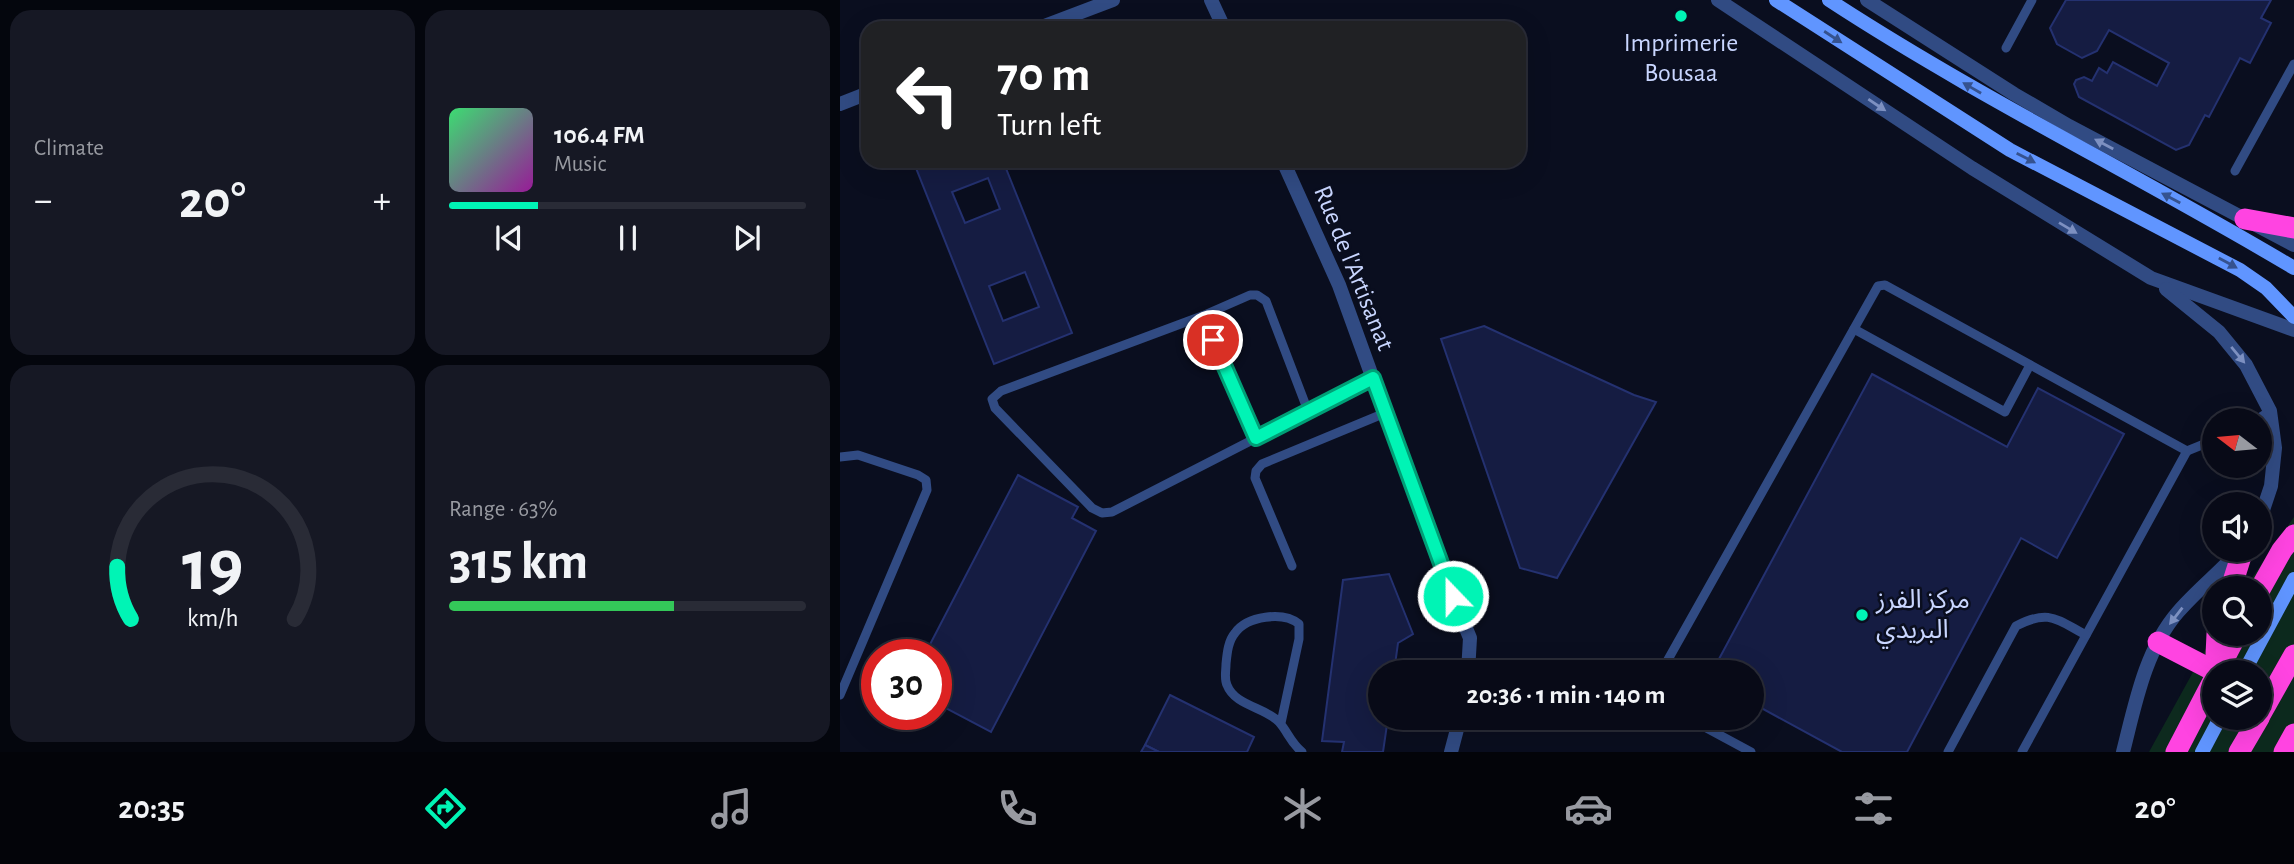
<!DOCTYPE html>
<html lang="en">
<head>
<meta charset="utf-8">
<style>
  :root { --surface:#080a17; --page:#161824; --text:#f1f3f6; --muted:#989aa1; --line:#292b36; --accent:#00f4b5 }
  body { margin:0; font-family:"Alegreya Sans","Noto Sans Arabic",sans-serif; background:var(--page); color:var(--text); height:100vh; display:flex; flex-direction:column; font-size:26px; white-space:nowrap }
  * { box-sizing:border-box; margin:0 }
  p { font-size:23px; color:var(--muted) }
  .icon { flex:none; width:38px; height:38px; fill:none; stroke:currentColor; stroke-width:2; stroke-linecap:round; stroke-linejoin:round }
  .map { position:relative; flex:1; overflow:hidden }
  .details { display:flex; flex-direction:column; gap:10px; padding:10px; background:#04060d; width:840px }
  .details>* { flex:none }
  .hud { position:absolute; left:21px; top:21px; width:665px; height:147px; border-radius:21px; box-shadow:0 7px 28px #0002,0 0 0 2px var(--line); background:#202124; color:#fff; overflow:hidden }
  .needle { width:46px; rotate:286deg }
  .fabs { position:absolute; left:1362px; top:408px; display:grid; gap:14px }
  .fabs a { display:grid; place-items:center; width:70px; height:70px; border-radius:50%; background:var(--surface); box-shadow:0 7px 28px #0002,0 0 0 2px var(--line); font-size:35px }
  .speed { position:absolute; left:21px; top:639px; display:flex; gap:14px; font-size:35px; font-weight:700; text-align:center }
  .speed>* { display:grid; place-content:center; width:91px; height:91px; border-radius:50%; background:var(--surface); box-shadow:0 7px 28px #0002,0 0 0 2px var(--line); line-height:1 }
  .speed .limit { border:10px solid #d22; background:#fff; color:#111 }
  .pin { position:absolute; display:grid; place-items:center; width:60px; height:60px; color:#fff; margin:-30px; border:4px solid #fff; border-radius:50%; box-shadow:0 2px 7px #0007 }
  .me { position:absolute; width:77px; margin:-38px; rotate:338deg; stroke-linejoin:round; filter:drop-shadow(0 0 5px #0008) }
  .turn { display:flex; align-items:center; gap:24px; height:147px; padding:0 21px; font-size:32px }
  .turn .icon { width:91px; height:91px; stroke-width:2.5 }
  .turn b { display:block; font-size:49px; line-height:60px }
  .big { font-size:52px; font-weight:600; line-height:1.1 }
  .details .tile { flex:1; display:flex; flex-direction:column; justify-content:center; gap:10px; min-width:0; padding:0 24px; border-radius:21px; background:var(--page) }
  .details .dial { align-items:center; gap:0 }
  .dial svg { height:182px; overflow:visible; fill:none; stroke:var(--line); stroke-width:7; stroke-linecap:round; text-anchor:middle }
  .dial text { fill:var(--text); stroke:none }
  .song { display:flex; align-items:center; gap:21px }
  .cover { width:84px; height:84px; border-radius:10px; background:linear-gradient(135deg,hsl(140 70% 55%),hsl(300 70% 35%)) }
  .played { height:7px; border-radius:4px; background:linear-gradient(90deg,var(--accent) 25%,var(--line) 25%) }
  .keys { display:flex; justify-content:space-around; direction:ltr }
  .heat { display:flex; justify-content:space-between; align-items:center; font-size:38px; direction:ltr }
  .charge { height:10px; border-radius:5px; background:linear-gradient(90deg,#34c759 63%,var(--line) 0) }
  .details .tiles { flex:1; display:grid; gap:10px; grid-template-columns:repeat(2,1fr) }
  .trip { position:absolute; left:528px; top:660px; width:396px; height:70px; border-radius:35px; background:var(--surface); box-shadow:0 7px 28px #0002,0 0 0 2px var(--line); font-weight:600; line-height:70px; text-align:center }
  .menu { display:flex; height:112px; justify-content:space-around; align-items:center; background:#030409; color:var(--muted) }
  .menu .icon { width:49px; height:49px }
  .menu .active { color:var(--accent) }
  .menu b { font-size:32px; color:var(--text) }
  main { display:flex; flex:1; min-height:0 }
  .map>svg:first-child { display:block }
  .green { fill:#0d2a1e; fill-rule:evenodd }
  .building { fill:#151c42; stroke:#243170; stroke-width:2; fill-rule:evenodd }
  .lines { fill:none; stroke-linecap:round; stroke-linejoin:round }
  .lane { stroke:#314b83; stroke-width:9 }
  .street { stroke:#314b83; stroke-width:14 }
  .secondary { stroke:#6095ff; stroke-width:14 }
  .highway { stroke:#ff44e1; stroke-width:21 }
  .oneway { fill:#35528f }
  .oneway2 { fill:#7d90c1 }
  .route-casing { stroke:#009f76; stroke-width:18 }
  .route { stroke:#00f4b5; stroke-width:12 }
  .poi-dot { fill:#00f4b5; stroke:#0a0e1f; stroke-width:2.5 }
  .labels { text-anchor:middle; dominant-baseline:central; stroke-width:5; stroke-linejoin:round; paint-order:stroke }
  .poi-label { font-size:26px; fill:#c9d6ff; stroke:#0a0e1f }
  .street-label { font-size:26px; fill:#c9d6ff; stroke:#0a0e1f }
</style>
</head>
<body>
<main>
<section class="details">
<div class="tiles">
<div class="tile"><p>Climate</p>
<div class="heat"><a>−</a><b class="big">20°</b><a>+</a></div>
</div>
<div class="tile">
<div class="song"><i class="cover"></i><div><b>106.4 FM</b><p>Music</p></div></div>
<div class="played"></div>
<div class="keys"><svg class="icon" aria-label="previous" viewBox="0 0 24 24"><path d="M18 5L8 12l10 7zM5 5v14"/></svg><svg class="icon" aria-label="pause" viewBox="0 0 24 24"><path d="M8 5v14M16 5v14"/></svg><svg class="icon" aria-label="next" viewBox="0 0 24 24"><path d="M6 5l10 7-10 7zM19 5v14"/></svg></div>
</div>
<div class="tile dial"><svg viewBox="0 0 100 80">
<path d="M14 69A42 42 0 1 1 86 69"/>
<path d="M14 69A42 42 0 0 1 8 46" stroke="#00f4b5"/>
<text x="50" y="56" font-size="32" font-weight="700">19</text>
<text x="50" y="72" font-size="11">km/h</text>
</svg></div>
<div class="tile"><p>Range · 63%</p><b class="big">315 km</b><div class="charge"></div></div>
</div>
</section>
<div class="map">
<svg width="1454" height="752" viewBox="0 0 1454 752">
  <rect width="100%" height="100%" fill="#0a0e1f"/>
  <path class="green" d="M1454,517V752H1309L1374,634H1419V588H1405ZM1374,672H1419V718H1374Z"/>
  <g class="building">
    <path d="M1226,0H1431L1421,18L1431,23L1410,63L1400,58L1369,117L1365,115L1349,145L1336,150L1239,97L1234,84L1236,80L1244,77L1252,81L1259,68L1267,73L1273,62L1317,86L1329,63L1269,30L1257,51L1242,58L1217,44L1210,28Z"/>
    <path d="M79,161H163L232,333L154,364L74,163ZM148,178L160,209L125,223L112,192ZM185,272L199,307L163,321L149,286Z"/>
    <path d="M644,326L794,395L816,402L717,578L680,568L601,339Z"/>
    <path d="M1032,374L1167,447L1198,388L1284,434L1217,558L1181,538L1067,752H1002L912,703V672H872Z"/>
    <path d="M178,475L238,507L232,518L256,531L151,732L96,703V654H85Z"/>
    <path d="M549,574L573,634L558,643L554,672H541V718H548L543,752H502L504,742L482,741L503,580Z"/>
    <path d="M330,695L414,737L407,752H319L305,745Z"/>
    <path d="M305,745L319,752H301Z"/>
  </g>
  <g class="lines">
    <g class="lane">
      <path d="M1166,48L1192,0"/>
      <path d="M1395,171L1454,64"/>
      <path d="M362,316L161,391L152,399L155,408L252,508L262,513L272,512L533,378"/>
      <path d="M1014,329L1165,412L1190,365"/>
      <path d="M1416,420L1430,411"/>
      <path d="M416,438L362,316L410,295H417L426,301L468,411"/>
      <path d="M1347,451L1374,440"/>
      <path d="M0,457L18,455L78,475L86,480L87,490L0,695"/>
      <path d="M452,566L415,478L416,471L422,464L545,413"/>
      <path d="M821,672L1038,286L1045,285L1347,451L1182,752"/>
      <path d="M848,718L911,752"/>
      <path d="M441,723L459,639V624C443,611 407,616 395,633C388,641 387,654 386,664C386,671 384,679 387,685C395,706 425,707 439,722C448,732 450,742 462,752"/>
      <path d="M1108,752L1176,626C1209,609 1216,619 1246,635"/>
    </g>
    <g class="street">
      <path d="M371,0L384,28"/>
      <path d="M878,0L1132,168L1311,278L1454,330"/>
      <path d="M1027,0L1174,94L1229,126L1454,245"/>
      <path d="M199,28L273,0"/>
      <path d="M0,104L28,93"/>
      <path d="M443,161L499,285L604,575L630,638L628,672"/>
      <path d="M1326,289L1379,332L1406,365L1430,411L1435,448L1431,486L1419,522"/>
      <path d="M611,752L620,718"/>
      <path d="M1283,752C1295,705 1305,650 1338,612C1357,590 1380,572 1399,551"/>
    </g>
    <g class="secondary">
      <path d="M936,0L1170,150L1400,270L1426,288L1454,317"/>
      <path d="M989,0C1139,98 1300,176 1454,268"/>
      <path d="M1404,672L1454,579"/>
      <path d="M1362,752L1380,718"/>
    </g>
    <g class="highway">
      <path d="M1405,219L1454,228"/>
      <path d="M1391,588L1403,550"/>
      <path d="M1419,591L1442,550L1454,535"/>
      <path d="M1377,634L1376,655L1378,670"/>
      <path d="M1318,642L1376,672"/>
      <path d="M1377,672L1397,634"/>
      <path d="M1419,717L1454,655"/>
      <path d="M1336,752L1374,679"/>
      <path d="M1399,752L1419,718"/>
      <path d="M1444,752L1454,734"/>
    </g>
  </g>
  <defs><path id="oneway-solid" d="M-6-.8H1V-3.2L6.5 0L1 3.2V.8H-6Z" transform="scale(1.75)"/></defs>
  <g class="oneway">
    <use href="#oneway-solid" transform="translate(993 37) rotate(33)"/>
    <use href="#oneway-solid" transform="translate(1132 88) rotate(-150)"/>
    <use href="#oneway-solid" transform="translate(1186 158) rotate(27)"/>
    <use href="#oneway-solid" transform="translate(1331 198) rotate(-152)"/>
    <use href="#oneway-solid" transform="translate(1388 263) rotate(29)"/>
  </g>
  <g class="oneway2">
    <use href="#oneway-solid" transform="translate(1037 105) rotate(34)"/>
    <use href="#oneway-solid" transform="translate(1264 144) rotate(-152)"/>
    <use href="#oneway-solid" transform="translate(1228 228) rotate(31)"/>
    <use href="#oneway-solid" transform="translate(1398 355) rotate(50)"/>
    <use href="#oneway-solid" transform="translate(1336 616) rotate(128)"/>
  </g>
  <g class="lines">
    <g class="route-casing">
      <path id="route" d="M373,340L416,438L533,378L613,596"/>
    </g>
    <use href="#route" class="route"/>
  </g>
  <g class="poi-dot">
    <circle cx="841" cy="16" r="7"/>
    <circle cx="1022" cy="615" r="7"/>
  </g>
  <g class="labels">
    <g class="poi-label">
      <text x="841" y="43">Imprimerie<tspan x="841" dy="30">Bousaa</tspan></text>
      <text x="1036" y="600" text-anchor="start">مركز الفرز<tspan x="1036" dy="30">البريدي</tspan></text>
    </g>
    <g class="street-label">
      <text transform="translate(514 268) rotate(68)">Rue de l'Artisanat</text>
    </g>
  </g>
</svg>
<div class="fabs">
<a><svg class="needle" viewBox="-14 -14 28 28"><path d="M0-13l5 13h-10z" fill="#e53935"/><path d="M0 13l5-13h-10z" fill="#989aa1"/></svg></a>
<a><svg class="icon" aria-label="sound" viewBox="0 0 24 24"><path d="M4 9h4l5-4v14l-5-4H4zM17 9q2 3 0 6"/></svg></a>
<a><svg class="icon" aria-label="search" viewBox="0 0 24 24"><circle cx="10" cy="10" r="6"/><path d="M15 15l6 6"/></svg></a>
<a><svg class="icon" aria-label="layers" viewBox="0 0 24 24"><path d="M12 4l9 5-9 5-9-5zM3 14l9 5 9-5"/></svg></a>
</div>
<div class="speed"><div class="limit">30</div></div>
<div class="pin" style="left:373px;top:340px;background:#d93025"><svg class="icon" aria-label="arrive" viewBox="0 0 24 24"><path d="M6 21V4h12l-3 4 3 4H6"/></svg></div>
<svg class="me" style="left:613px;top:596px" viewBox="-20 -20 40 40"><circle r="17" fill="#00f4b5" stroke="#fff" stroke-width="3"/><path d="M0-11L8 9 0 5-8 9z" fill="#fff"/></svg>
<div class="trip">20:36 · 1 min · 140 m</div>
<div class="hud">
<div class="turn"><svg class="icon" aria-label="left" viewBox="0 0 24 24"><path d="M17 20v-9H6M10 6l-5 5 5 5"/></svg><div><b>70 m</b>Turn left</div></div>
</div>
</div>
</main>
<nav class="menu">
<b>20:35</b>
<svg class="icon active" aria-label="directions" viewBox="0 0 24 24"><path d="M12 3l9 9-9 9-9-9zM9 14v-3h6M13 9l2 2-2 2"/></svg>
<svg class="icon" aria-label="music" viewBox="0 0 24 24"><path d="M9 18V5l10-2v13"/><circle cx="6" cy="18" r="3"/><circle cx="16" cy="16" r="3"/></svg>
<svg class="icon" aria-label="phone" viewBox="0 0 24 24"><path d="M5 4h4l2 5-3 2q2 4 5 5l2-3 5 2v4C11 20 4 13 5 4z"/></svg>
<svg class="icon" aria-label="climate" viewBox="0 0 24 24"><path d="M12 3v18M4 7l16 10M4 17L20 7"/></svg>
<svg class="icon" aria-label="car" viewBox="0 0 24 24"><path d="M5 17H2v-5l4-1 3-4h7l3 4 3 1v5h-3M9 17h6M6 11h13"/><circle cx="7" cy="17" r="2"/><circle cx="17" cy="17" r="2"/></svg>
<svg class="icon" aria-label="filters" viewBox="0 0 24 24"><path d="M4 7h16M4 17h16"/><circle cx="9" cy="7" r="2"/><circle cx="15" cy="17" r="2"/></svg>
<b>20°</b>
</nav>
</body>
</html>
